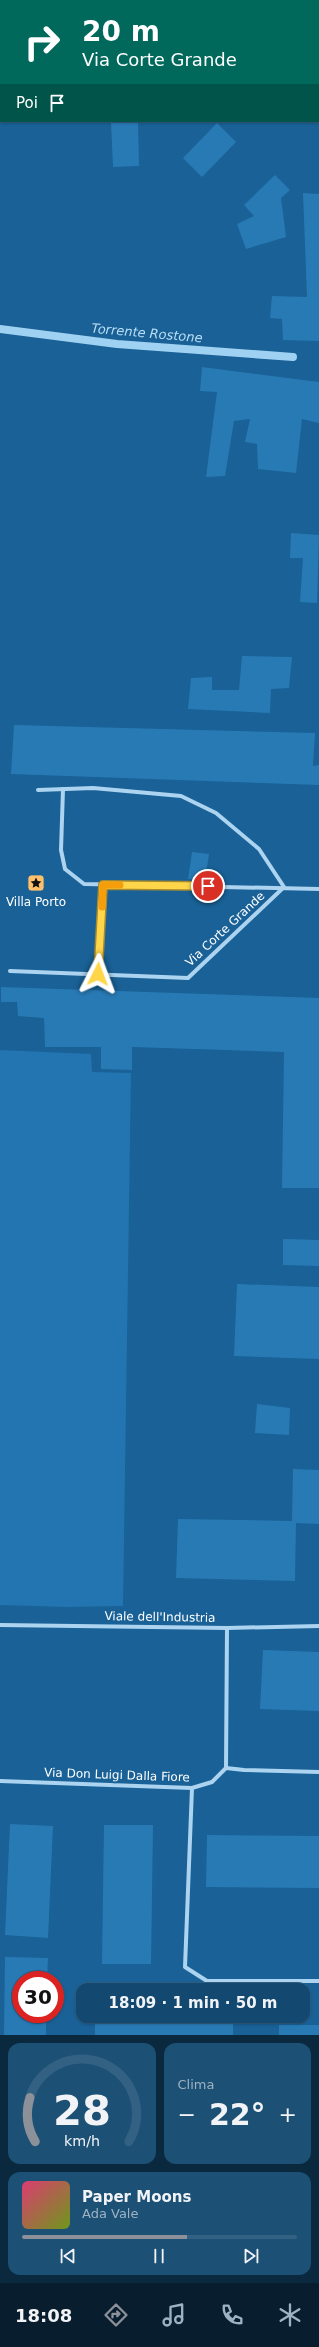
<!DOCTYPE html>
<html lang="it">
<head>
<meta charset="utf-8">
<style>
  :root { --surface:#134970; --page:#1c5075; --text:#f1f3f6; --muted:#9db2c3; --line:#326183; --accent:#8c9099 }
  body { margin:0; font-family:"DejaVu Sans",sans-serif; background:var(--page); color:var(--text); height:100vh; display:flex; flex-direction:column; font-size:15px; white-space:nowrap }
  * { box-sizing:border-box; margin:0 }
  p { font-size:13px; color:var(--muted) }
  .icon { flex:none; width:22px; height:22px; fill:none; stroke:currentColor; stroke-width:2; stroke-linecap:round; stroke-linejoin:round }
  .map { position:relative; height:2035px; overflow:hidden }
  .sheet { display:flex; flex-direction:column; gap:8px; padding:8px; background:#0a283e; flex:1 }
  .sheet>* { flex:none }
  .banner { position:absolute; left:0px; top:0px; width:319px; height:122px; box-shadow:0 1px 3px #0004,0 0 0 1px var(--line); background:#00695c; color:#fff; overflow:hidden }
  .speed { position:absolute; left:12px; top:1971px; display:flex; gap:8px; font-size:20px; font-weight:700; text-align:center }
  .speed>* { display:grid; place-content:center; width:52px; height:52px; border-radius:50%; background:var(--surface); box-shadow:0 1px 3px #0004,0 0 0 1px var(--line); line-height:1 }
  .speed .limit { border:6px solid #d22; background:#fff; color:#111 }
  .pin { position:absolute; display:grid; place-items:center; width:34px; height:34px; color:#fff; margin:-17px; border:2px solid #fff; border-radius:50%; box-shadow:0 1px 4px #0007 }
  .me { position:absolute; width:44px; margin:-22px; rotate:3deg; stroke-linejoin:round; filter:drop-shadow(0 0 3px #0008) }
  .turn { display:flex; align-items:center; gap:14px; height:84px; padding:0 16px; font-size:18px }
  .turn .icon { width:52px; height:52px; stroke-width:2.5 }
  .turn b { display:block; font-size:28px; line-height:34px }
  .then { display:flex; align-items:center; height:38px; padding:0 16px; background:#0003; gap:8px; font-size:15px }
  .big { font-size:30px; font-weight:700; line-height:1.1 }
  .sheet .tile { flex:1; display:flex; flex-direction:column; justify-content:center; gap:6px; min-width:0; padding:0 14px; border-radius:12px; background:var(--page) }
  .sheet .dial { align-items:center; gap:0 }
  .dial svg { height:104px; overflow:visible; fill:none; stroke:var(--line); stroke-width:7; stroke-linecap:round; text-anchor:middle }
  .dial text { fill:var(--text); stroke:none }
  .song { display:flex; align-items:center; gap:12px }
  .cover { width:48px; height:48px; border-radius:6px; background:linear-gradient(135deg,hsl(340 70% 55%),hsl(80 70% 35%)) }
  .played { height:4px; border-radius:2px; background:linear-gradient(90deg,var(--accent) 60%,var(--line) 60%) }
  .keys { display:flex; justify-content:space-around; direction:ltr }
  .heat { display:flex; justify-content:space-between; align-items:center; font-size:22px; direction:ltr }
  .sheet .tiles { flex:1; display:grid; gap:8px; grid-template-columns:1fr 1fr }
  .tile:last-child { grid-column:span 2 }
  .trip { position:absolute; left:76px; top:1983px; width:234px; height:40px; border-radius:12px; background:var(--surface); box-shadow:0 1px 3px #0004,0 0 0 1px var(--line); font-weight:700; line-height:40px; text-align:center }
  .dock { display:flex; height:64px; justify-content:space-around; align-items:center; background:#081d2d; color:var(--muted) }
  .dock .icon { width:28px; height:28px }
  .dock .active { color:var(--accent) }
  .dock b { font-size:18px; color:var(--text) }
  .map>svg:first-child { display:block }
  .green { fill:#2275b0 }
  .lines { fill:none; stroke-linecap:round; stroke-linejoin:round }
  .stream { stroke:#9fd1f2; stroke-width:8 }
  .building { fill:#287ab5 }
  .minor { stroke:#acd4f0; stroke-width:4 }
  .route-casing { stroke:#a68a30; stroke-width:10 }
  .route { stroke:#ffd54a; stroke-width:7 }
  .slow { stroke:#f59e0b; stroke-width:7 }
  .labels { text-anchor:middle; dominant-baseline:central; stroke-width:4; stroke-linejoin:round; paint-order:stroke }
  .poi-label { font-size:12px; fill:#fff; stroke:#196196 }
  .street-label { font-size:12px; fill:#fff; stroke:#196196 }
  .water-label { font-size:13px; font-style:italic; fill:#b9def7; stroke:#196196 }
</style>
</head>
<body>
<div class="map">
<svg width="319" height="2035" viewBox="0 0 319 2035">
  <rect width="100%" height="100%" fill="#196196"/>
  <path class="green" d="M0,1050L91,1054L92,1072L131,1073L123,1606L67,1607L0,1605Z"/>
  <g class="lines">
    <path class="stream" d="M0,329L117,344L293,357"/>
  </g>
  <g class="building">
    <path d="M138,121L139,166L113,167L111,122Z"/>
    <path d="M217,123L236,142L202,177L183,158Z"/>
    <path d="M275,175L290,190L281,198L286,237L246,249L237,224L254,216L244,205Z"/>
    <path d="M303,193L319,194V341L283,340L282,319L270,318L272,296L307,297Z"/>
    <path d="M202,367L319,382V423L302,419L296,473L258,469L257,444L245,442L250,419L234,421L225,476L206,477L217,392L200,391Z"/>
    <path d="M291,533L319,535L317,603L300,602L303,558H290Z"/>
    <path d="M242,656L292,657L289,688L271,689L270,713L188,709L191,678L212,677V690H239Z"/>
    <path d="M14,725L315,733L313,766L319,765V785L11,774Z"/>
    <path d="M192,852L209,854L205,881L188,879Z"/>
    <path d="M1,987L319,998V1188H282L284,1052L132,1047V1070L101,1069V1047H45L44,1018L18,1016L17,1002H1Z"/>
    <path d="M283,1239L319,1240V1266L283,1265Z"/>
    <path d="M237,1284L319,1287V1359L234,1356Z"/>
    <path d="M257,1404L290,1408L289,1435L255,1433Z"/>
    <path d="M293,1469L319,1470V1524L296,1523L295,1581L176,1578L178,1519L292,1521Z"/>
    <path d="M263,1650L319,1652V1711L260,1709Z"/>
    <path d="M10,1824L53,1826L48,1938L5,1935Z"/>
    <path d="M104,1825H153L151,1964H102Z"/>
    <path d="M207,1835L319,1836V1888L206,1887Z"/>
    <path d="M5,1957L48,1958L47,1980H21V2014H46V2035H4Z"/>
    <path d="M95,2018L233,2021V2035H95Z"/>
    <rect x="279" y="2025" width="40" height="10"/>
  </g>
  <g class="lines">
    <g class="minor">
      <path d="M38,1V0"/>
      <path d="M0,111H1"/>
      <path d="M63,789L61,850L65,869L84,884L319,889"/>
      <path d="M38,790L93,788L181,796L216,813L259,849L284,887"/>
      <path d="M10,971L188,978L283,888"/>
      <path d="M99,974L103,885"/>
      <path d="M0,1625L227,1628L319,1626"/>
      <path d="M226,1768L244,1770L319,1772"/>
      <path d="M0,1781L192,1788L212,1782L226,1768L227,1628"/>
      <path d="M192,1788L185,1967L207,1981H319"/>
    </g>
  </g>
  <g class="lines">
    <g class="route-casing">
      <path id="route" d="M98,974L103,885L208,886"/>
    </g>
    <use href="#route" class="route"/>
    <path class="slow" d="M102,907L103,885H120"/>
  </g>
  <defs>
    <g id="sight-square" transform="scale(0.9)"><rect x="-9" y="-9" width="18" height="18" rx="4" fill="#ffc06c" stroke="#196196"/><path d="M0-6L1.8-2.2L6-1.7L2.9 1.2L3.7 5.4L0 3.3L-3.7 5.4L-2.9 1.2L-6-1.7L-1.8-2.2Z" fill="#111"/></g>
  </defs>
  <g fill-rule="evenodd">
    <use href="#sight-square" x="36" y="883"/>
  </g>
  <g class="labels">
    <g class="poi-label">
      <text x="36" y="902">Villa Porto</text>
    </g>
    <g class="street-label">
      <text transform="translate(225 929) rotate(-43)">Via Corte Grande</text>
      <text transform="translate(160 1617) rotate(1)">Viale dell'Industria</text>
      <text transform="translate(117 1775) rotate(2)">Via Don Luigi Dalla Fiore</text>
    </g>
    <g class="water-label">
      <text transform="translate(147 333) rotate(5)">Torrente Rostone</text>
    </g>
  </g>
</svg>
<div class="speed"><div class="limit">30</div></div>
<div class="pin" style="left:208px;top:886px;background:#d93025"><svg class="icon" aria-label="arrive" viewBox="0 0 24 24"><path d="M6 21V4h12l-3 4 3 4H6"/></svg></div>
<svg class="me" style="left:98px;top:974px" viewBox="-20 -20 40 40"><path d="M0-17L14 15 0 8-14 15z" fill="#ffd54a" stroke="#fff" stroke-width="4"/></svg>
<div class="trip">18:09 · 1 min · 50 m</div>
<div class="banner">
<div class="turn"><svg class="icon" aria-label="right" viewBox="0 0 24 24"><path d="M7 20v-9h11M14 6l5 5-5 5"/></svg><div><b>20 m</b>Via Corte Grande</div></div>
<div class="then">Poi<svg class="icon" aria-label="arrive" viewBox="0 0 24 24"><path d="M6 21V4h12l-3 4 3 4H6"/></svg></div>
</div>
</div>
<section class="sheet">
<div class="tiles">
<div class="tile dial"><svg viewBox="0 0 100 80">
<path d="M14 69A42 42 0 1 1 86 69"/>
<path d="M14 69A42 42 0 0 1 10 35" stroke="#8c9099"/>
<text x="50" y="56" font-size="32" font-weight="700">28</text>
<text x="50" y="72" font-size="11">km/h</text>
</svg></div>
<div class="tile"><p>Clima</p>
<div class="heat"><a>−</a><b class="big">22°</b><a>+</a></div>
</div>
<div class="tile">
<div class="song"><i class="cover"></i><div><b>Paper Moons</b><p>Ada Vale</p></div></div>
<div class="played"></div>
<div class="keys"><svg class="icon" aria-label="previous" viewBox="0 0 24 24"><path d="M18 5L8 12l10 7zM5 5v14"/></svg><svg class="icon" aria-label="pause" viewBox="0 0 24 24"><path d="M8 5v14M16 5v14"/></svg><svg class="icon" aria-label="next" viewBox="0 0 24 24"><path d="M6 5l10 7-10 7zM19 5v14"/></svg></div>
</div>
</div>
</section>
<nav class="dock">
<b>18:08</b>
<svg class="icon active" aria-label="directions" viewBox="0 0 24 24"><path d="M12 3l9 9-9 9-9-9zM9 14v-3h6M13 9l2 2-2 2"/></svg>
<svg class="icon" aria-label="music" viewBox="0 0 24 24"><path d="M9 18V5l10-2v13"/><circle cx="6" cy="18" r="3"/><circle cx="16" cy="16" r="3"/></svg>
<svg class="icon" aria-label="phone" viewBox="0 0 24 24"><path d="M5 4h4l2 5-3 2q2 4 5 5l2-3 5 2v4C11 20 4 13 5 4z"/></svg>
<svg class="icon" aria-label="climate" viewBox="0 0 24 24"><path d="M12 3v18M4 7l16 10M4 17L20 7"/></svg>
</nav>
</body>
</html>
